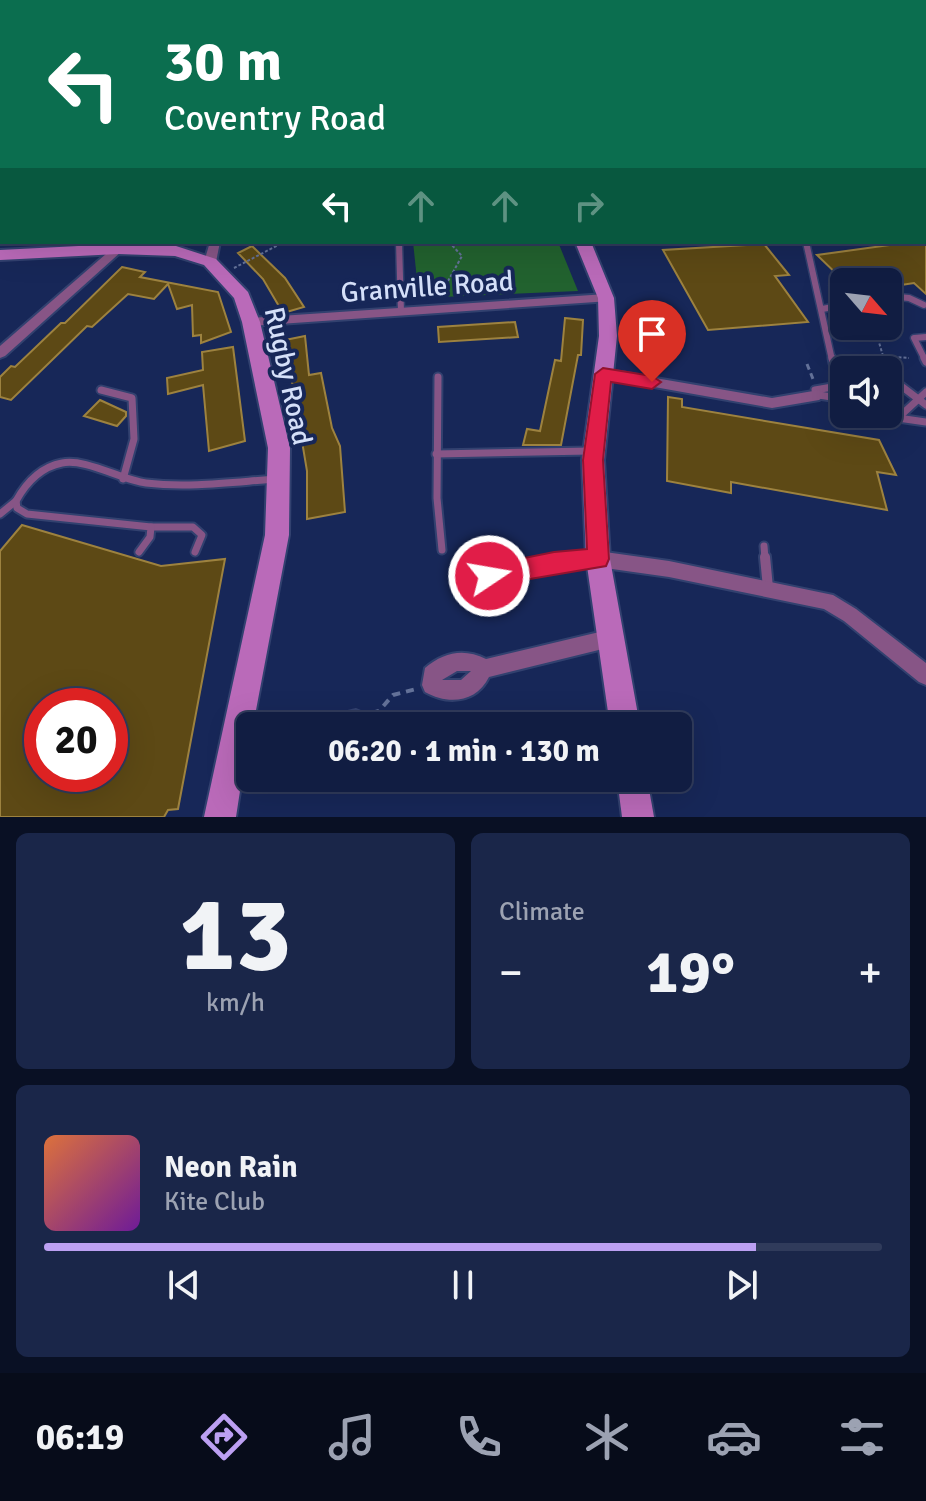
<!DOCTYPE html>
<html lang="en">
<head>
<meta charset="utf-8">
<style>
  :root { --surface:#111d42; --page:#1a2649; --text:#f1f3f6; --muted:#9ca2b2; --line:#303b5b; --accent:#bca0f2 }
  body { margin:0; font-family:Signika,sans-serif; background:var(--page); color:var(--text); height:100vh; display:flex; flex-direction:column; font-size:30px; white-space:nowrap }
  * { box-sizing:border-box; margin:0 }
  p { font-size:26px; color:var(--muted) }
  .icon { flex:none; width:44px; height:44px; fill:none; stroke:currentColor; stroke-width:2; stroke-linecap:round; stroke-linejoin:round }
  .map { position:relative; height:817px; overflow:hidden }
  .side { display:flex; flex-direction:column; gap:16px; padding:16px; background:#091024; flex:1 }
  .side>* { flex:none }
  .hud { position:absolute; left:0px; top:0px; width:926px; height:244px; box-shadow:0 8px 32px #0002,0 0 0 2px var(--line); background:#0b6e4f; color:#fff; overflow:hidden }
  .needle { width:52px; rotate:118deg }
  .tools { position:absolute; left:830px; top:268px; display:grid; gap:16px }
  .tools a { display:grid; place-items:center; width:72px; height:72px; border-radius:12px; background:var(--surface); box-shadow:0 8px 32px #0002,0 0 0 2px var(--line); font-size:40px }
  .speed { position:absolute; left:24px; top:688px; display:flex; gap:16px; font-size:40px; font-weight:700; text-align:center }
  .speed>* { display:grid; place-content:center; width:104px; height:104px; border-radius:50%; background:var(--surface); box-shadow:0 8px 32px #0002,0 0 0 2px var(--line); line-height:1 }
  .speed .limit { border:12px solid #d22; background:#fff; color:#111 }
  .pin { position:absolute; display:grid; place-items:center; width:68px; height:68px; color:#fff; margin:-82px -34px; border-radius:50% 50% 50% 0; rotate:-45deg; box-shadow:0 0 8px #0007 }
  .pin .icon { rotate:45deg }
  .me { position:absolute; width:88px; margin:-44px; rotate:78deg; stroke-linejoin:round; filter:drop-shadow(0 0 6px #0008) }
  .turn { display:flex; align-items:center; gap:28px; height:168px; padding:0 32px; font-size:36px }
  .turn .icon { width:104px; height:104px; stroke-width:2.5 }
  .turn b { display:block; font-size:56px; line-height:68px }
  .lanes { display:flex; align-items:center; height:76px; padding:0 32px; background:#0003; justify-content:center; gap:40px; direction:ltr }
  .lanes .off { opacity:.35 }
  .big { font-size:60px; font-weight:700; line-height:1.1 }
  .side .tile { flex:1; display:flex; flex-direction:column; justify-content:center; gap:12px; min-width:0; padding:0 28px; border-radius:12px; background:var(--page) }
  .side .dial { align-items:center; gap:0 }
  .dial b { font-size:104px; line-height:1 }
  .song { display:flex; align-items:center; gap:24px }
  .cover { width:96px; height:96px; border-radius:12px; background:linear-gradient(135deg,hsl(20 70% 55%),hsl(280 70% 35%)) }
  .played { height:8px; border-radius:4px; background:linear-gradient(90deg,var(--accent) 85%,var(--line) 85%) }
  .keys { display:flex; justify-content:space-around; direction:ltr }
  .heat { display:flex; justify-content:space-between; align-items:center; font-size:44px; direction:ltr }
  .side .tiles { flex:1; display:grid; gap:16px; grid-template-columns:1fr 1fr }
  .tile:last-child { grid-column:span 2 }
  .trip { position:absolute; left:236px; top:712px; width:456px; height:80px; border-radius:12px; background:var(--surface); box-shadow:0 8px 32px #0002,0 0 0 2px var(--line); font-weight:700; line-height:80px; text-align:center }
  .tab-bar { display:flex; height:128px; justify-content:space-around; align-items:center; background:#070c1a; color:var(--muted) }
  .tab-bar .icon { width:56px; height:56px }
  .tab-bar .current { color:var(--accent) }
  .tab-bar b { font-size:36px; color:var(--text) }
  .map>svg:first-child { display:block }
  .green { fill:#22622f }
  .building { fill:#5d4915; stroke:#9d823f; stroke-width:2; fill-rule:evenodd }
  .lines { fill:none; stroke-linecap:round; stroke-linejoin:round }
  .service-far2-casing { stroke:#32416f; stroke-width:9 }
  .service-far1-casing { stroke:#32416f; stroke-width:11 }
  .service-casing { stroke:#32416f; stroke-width:14 }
  .minor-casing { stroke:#32416f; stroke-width:4 }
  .tertiary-casing { stroke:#32416f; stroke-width:4 }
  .secondary-casing { stroke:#32416f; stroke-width:4 }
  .path-far2 { stroke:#647299; stroke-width:2; stroke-dasharray:3 2; stroke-linecap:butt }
  .path-far1 { stroke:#647299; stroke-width:3; stroke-dasharray:6 4; stroke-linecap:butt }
  .path { stroke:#647299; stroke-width:4; stroke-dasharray:8 6; stroke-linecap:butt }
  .service-far2 { stroke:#875586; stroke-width:6 }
  .service-far1 { stroke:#875586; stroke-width:7 }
  .service { stroke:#875586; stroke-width:10 }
  .minor { fill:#875586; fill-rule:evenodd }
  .tertiary { fill:#875586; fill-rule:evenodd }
  .secondary { fill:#ba6ab9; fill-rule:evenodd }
  .rail { stroke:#7684a9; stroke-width:2 }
  .route { fill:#e11d48; stroke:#92132f; stroke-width:2 }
  .labels { text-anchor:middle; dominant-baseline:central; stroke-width:8; stroke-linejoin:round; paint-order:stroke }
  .street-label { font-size:28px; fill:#d5e0f9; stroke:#172758 }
</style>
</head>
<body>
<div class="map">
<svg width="926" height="817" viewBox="0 0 926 817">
  <rect width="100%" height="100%" fill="#172758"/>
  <path class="green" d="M413,242H558L578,291L419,298Z"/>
  <g class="building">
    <path d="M926,240V294L914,283L888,287V282H845L817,255Z"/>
    <path d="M764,244L789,275L775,276L808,322L708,330L663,250Z"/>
    <path d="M252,246L285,278L304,307L283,313L263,279L238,253Z"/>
    <path d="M122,267L145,272L140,277L218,292L231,332L201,343V335L193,336L192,305L177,309L168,284L154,299L128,294L92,327L87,326L11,400L0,397V377L11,366L15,367L61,323H65Z"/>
    <path d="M565,318L583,320L581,355H578L561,445H523L527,429L540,431L555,360L561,361Z"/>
    <path d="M515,322L518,337L439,342L438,327Z"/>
    <path d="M305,336L309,375L321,373L332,428L340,446L345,512L307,519V471L285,340Z"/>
    <path d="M233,347L245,441L209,451L203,385L168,394L167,378L203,370L202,352Z"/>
    <path d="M668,397L682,399V407L879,440L896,475L877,472L887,510L731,482V493L667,481Z"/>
    <path d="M100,400L126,412V416L117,426L84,416Z"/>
    <path d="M22,525L161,566L225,559L178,809L168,810L164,817H0V551ZM42,706H110V774H42Z"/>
  </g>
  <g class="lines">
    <g class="service-far2-casing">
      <g id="service-far2">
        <path d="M399,242L401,312"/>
        <path d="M806,242L832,360"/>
        <path d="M888,296L909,298L924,305"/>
        <path d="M822,309L844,305"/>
        <path d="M925,360L914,338L926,337"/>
      </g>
    </g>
    <g class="service-far1-casing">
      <g id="service-far1">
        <path d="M924,358L926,362"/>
        <path d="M847,370L866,367L875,370"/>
        <path d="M844,372L838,386L844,399"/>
        <path d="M888,376L926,405"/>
        <path d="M438,377L437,498L442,550"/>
        <path d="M101,390L132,398L134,439L123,479"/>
        <path d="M815,390L838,386L832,358"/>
        <path d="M819,395L844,399"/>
        <path d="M870,414L898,418L926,392"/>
        <path d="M898,418L926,422"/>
        <path d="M436,454L590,451"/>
        <path d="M0,514L16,501"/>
        <path d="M151,527H193L202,535L195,552"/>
        <path d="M764,546L765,559"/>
        <path d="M139,552L150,537L151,527L27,514L17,508L16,501C26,483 41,467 62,463C85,458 122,480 146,483C189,488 233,482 276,479"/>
      </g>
    </g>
    <g class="service-casing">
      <g id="service">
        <path d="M765,557L768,588"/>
        <path d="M489,576L554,562L594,559"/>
      </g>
    </g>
    <g class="minor-casing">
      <g id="minor">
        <path d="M4,0H13L2,3Z"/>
        <rect x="0" y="136" width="2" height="6"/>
        <path d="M2,162V168L0,169V163Z"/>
        <rect x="924" y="169" width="2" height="6"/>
        <path d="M210,242H220L216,262L210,265L204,262Z"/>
        <path d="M118,246L122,247V251L5,356L0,358V346L114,247Z"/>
        <path d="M606,294L612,298L610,301L251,326L245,322L251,318Z"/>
        <path d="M603,369L772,398L819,390L826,395L819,400L772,408L598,377L596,374L598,371Z"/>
        <path d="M598,551L669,561L833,595L856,609L926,663V685L919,682L844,621L824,609L669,577L598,567L592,565L590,559L592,553Z"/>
        <path d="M612,629L619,631L621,638L619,645L489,677C476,703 448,705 425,692L422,685L425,668C444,652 464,648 486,659ZM457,671H471L461,680H442Z"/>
        <path d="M356,710L363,713L366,720L364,726H317L320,719Z"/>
      </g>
    </g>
    <g class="tertiary-casing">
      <path id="tertiary" d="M2,74V80L0,81V75Z"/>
    </g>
    <g class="secondary-casing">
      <g id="secondary">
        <path d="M575,242H591L614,298L617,336L604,460L610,559L640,726H610L586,559L582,460L599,336L598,298Z"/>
        <path d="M118,244L176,246L216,259L248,292L260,322L290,448L289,535L253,726H250L236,817H204L265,535L268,448L242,322L234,298L204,265L175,256L118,254L0,260V250Z"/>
        <path d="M617,778H647L654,817H622Z"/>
      </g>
    </g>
    <g class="path-far2">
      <path d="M234,268L284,242"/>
      <path d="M828,285L844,286"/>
      <path d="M446,296L448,281L462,256L449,242"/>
      <path d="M883,356L878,339L880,333L899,332"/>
      <path d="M885,360L883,356L909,358"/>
    </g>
    <path class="path-far1" d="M807,364L813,379"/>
    <path class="path" d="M372,713L379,711L393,695L416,689"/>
    <use href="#service-far2" class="service-far2"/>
    <use href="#service-far1" class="service-far1"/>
    <use href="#service" class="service"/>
    <use href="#minor" class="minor"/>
    <use href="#tertiary" class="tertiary"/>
    <use href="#secondary" class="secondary"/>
    <path class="rail" d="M66,2L71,0"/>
  </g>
  <path class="route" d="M603,368L652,376L661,382L652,389L611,382L603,460L609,559L606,566L489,586L481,583L478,576L481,568L489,565L554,552L587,549L583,460L595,374Z"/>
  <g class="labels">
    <g class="street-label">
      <text transform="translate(427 287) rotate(-4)">Granville Road</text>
      <text transform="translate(288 376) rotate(78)">Rugby Road</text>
    </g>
  </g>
</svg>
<div class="tools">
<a><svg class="needle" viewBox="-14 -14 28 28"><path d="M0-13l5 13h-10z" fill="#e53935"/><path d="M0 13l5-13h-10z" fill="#9ca2b2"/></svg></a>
<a><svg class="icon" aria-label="sound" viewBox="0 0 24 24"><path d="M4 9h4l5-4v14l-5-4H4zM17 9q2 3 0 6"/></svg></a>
</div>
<div class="speed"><div class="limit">20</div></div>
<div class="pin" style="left:652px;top:382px;background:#d93025"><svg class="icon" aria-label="arrive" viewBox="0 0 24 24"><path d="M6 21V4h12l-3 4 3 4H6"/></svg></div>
<svg class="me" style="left:489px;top:576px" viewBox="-20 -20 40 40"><circle r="17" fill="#e11d48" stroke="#fff" stroke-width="3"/><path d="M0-11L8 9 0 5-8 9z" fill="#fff"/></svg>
<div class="trip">06:20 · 1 min · 130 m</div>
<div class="hud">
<div class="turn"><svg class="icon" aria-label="left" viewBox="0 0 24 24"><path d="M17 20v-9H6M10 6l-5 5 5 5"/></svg><div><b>30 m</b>Coventry Road</div></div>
<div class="lanes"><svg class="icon" aria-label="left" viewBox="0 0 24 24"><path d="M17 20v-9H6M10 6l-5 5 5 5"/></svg><svg class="icon off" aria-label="ahead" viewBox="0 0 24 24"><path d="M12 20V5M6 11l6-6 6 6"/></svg><svg class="icon off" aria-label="ahead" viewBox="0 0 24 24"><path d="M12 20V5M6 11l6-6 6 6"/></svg><svg class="icon off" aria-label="right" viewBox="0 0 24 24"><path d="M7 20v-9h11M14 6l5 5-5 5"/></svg></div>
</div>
</div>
<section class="side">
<div class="tiles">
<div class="tile dial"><b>13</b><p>km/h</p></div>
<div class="tile"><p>Climate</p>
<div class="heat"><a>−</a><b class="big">19°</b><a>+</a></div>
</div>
<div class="tile">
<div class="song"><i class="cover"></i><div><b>Neon Rain</b><p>Kite Club</p></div></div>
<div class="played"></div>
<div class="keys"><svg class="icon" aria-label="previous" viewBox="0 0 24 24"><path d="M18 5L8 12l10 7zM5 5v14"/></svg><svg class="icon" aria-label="pause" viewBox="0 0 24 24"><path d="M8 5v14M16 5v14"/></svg><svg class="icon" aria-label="next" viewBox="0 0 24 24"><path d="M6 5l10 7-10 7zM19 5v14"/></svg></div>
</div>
</div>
</section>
<nav class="tab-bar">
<b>06:19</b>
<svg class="icon current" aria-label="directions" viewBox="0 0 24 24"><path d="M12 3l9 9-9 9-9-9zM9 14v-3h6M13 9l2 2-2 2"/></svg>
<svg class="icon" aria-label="music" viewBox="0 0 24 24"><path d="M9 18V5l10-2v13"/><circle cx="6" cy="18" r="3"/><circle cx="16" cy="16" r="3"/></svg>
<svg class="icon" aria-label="phone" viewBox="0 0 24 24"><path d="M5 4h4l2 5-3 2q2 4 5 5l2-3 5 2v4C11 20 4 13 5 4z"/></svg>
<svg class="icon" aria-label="climate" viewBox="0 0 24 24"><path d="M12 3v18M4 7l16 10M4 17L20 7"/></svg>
<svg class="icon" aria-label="car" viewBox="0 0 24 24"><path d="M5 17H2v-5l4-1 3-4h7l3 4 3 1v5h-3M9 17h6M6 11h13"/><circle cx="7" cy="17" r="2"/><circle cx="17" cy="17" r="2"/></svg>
<svg class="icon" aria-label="filters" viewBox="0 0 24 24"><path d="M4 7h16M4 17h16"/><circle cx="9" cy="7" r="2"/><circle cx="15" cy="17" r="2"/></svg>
</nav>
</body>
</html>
